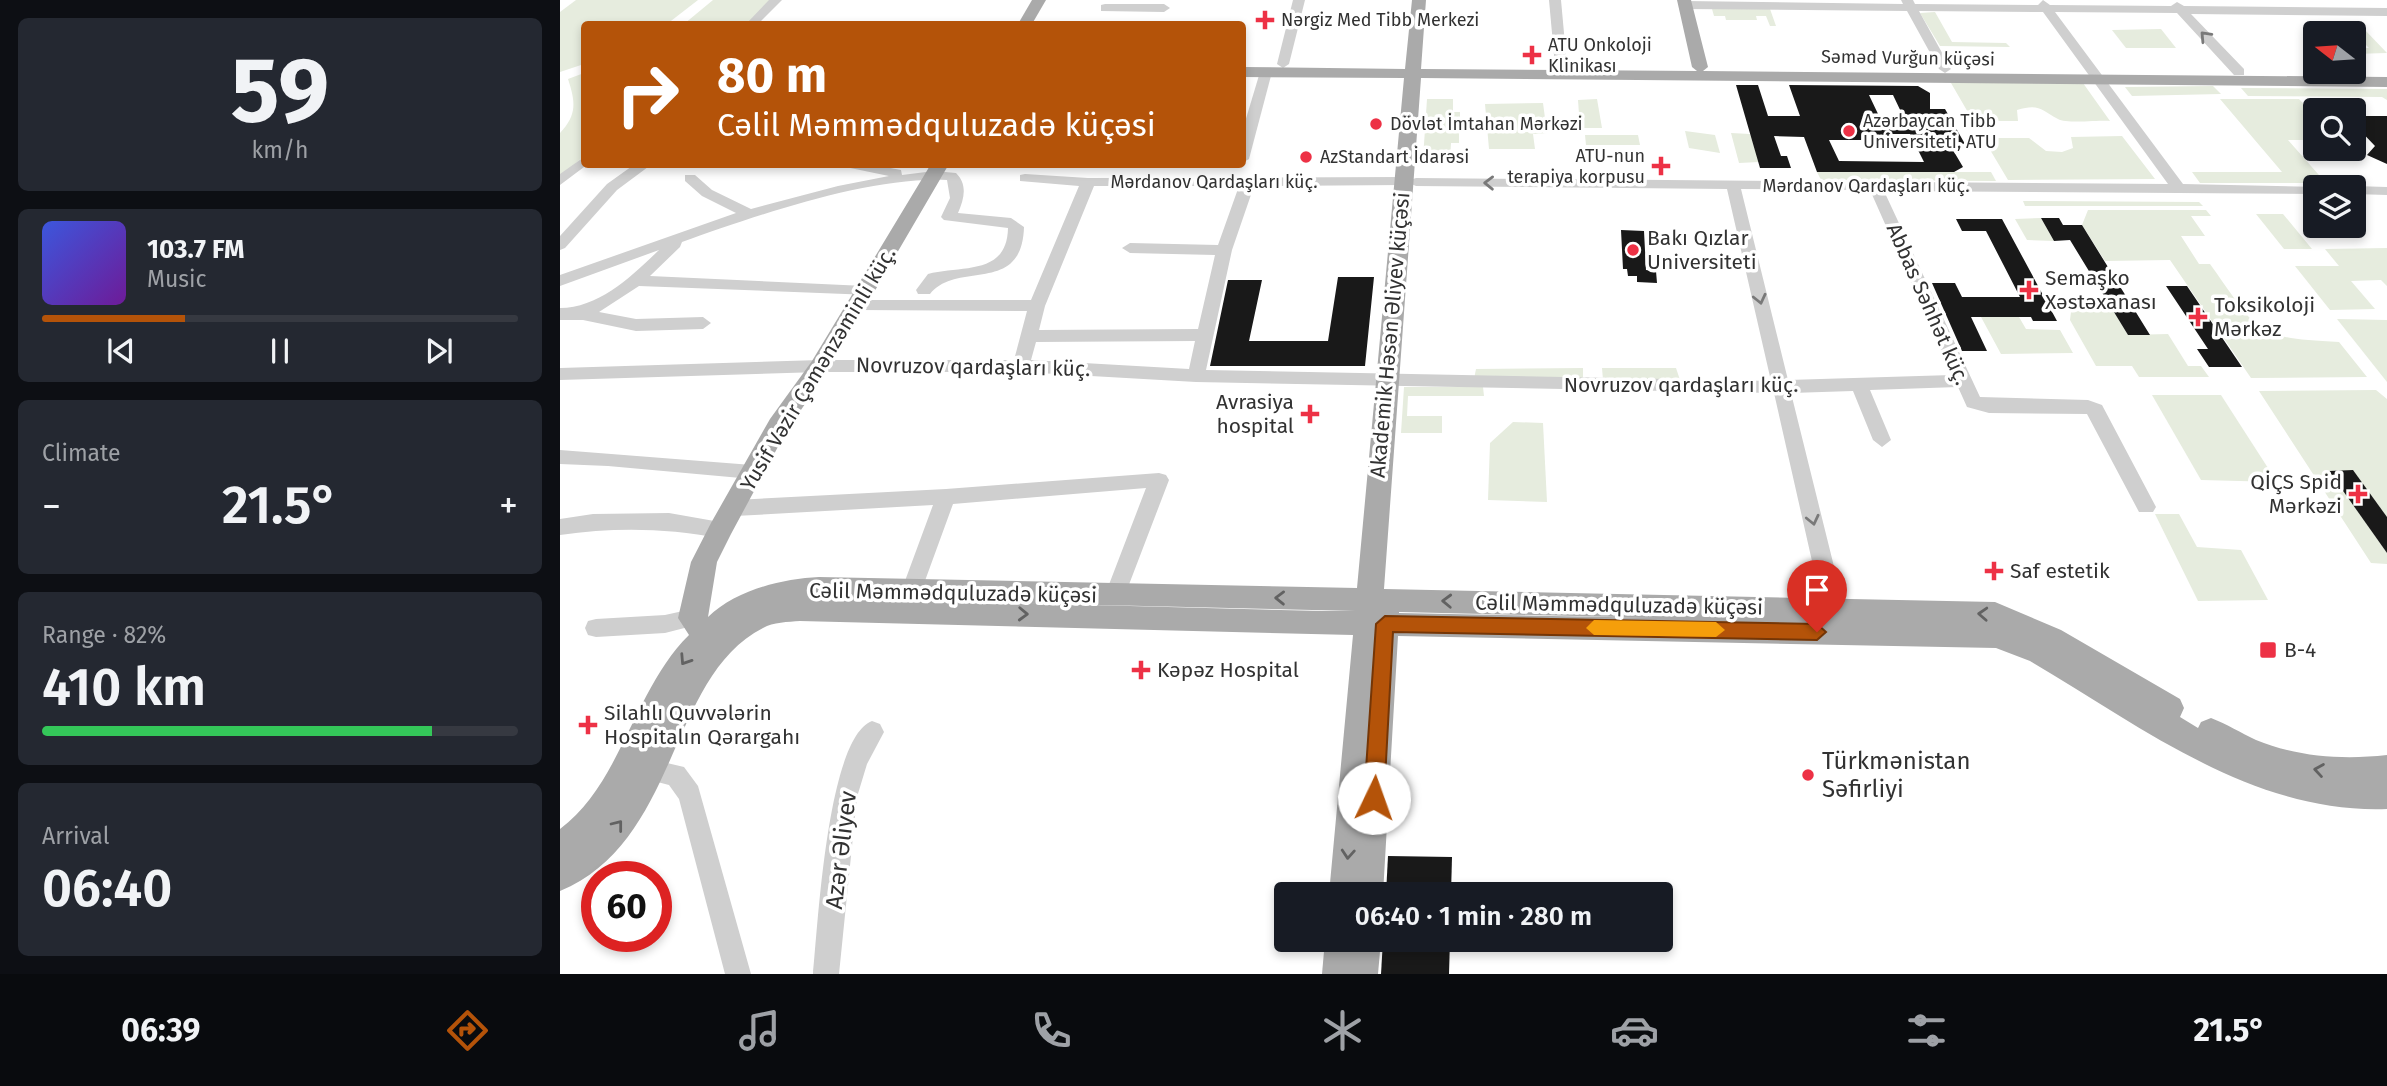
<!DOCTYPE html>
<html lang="en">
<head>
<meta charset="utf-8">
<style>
  :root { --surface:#171b24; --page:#242831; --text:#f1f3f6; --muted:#9ea1a6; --line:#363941; --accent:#b45309 }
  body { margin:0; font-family:"Fira Sans",sans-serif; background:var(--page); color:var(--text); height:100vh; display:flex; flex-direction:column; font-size:26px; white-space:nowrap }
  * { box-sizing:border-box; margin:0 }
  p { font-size:23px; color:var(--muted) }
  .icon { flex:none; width:38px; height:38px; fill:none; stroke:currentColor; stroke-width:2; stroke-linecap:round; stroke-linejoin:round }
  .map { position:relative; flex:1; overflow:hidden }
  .drawer { display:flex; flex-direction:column; gap:18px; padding:18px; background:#0d0f14; width:560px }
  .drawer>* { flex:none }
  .hud { position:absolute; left:21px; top:21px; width:665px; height:147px; border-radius:7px; box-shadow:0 4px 10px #0003; background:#b45309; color:#fff; overflow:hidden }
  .needle { width:46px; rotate:287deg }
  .tools { position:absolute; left:1743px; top:21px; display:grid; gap:14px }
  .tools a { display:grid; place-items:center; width:63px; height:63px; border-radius:7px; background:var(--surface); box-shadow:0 4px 10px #0003; font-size:35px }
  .speed { position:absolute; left:21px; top:861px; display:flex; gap:14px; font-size:35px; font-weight:700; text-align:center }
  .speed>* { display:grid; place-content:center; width:91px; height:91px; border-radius:50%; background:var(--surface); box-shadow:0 4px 10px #0003; line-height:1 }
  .speed .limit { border:10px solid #d22; background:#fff; color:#111 }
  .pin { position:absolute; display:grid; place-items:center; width:60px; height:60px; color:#fff; margin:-72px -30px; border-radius:50% 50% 50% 0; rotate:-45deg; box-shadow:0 0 7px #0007 }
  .pin .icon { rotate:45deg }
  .me { position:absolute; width:77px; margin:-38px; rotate:3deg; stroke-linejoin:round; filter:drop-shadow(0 0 5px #0008) }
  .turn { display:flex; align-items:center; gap:24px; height:147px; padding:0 21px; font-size:32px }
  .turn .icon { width:91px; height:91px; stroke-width:2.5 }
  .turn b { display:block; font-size:49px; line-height:60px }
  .big { font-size:52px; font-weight:600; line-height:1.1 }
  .drawer .widget { flex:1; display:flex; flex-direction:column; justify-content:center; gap:10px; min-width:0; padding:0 24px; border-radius:10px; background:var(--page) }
  .drawer .dial { align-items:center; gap:0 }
  .dial b { font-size:91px; line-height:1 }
  .song { display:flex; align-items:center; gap:21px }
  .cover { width:84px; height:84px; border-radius:10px; background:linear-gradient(135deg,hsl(230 70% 55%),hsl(280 70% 35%)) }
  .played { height:7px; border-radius:4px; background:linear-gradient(90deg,var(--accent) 30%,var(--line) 30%) }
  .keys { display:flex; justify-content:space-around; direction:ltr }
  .heat { display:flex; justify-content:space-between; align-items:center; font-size:38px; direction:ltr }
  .charge { height:10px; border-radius:5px; background:linear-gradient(90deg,#34c759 82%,var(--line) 0) }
  .trip { position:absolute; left:714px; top:882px; width:399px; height:70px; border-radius:7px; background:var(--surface); box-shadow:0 4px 10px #0003; font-weight:600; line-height:70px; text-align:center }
  .menu { display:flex; height:112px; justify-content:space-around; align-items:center; background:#090b0e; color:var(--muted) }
  .menu .icon { width:49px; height:49px }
  .menu .on { color:var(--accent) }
  .menu b { font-size:32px; color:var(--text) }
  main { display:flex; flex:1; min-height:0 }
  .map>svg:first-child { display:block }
  .green { fill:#e6ecde }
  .building { fill:#191919; fill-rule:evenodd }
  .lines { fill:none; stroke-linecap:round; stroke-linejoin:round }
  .minor { fill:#cfcfcf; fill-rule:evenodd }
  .major { fill:#aaa; fill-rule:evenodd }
  .oneway { stroke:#797979 }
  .oneway2 { stroke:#626262 }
  .route { fill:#b45309; stroke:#753606; stroke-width:2 }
  .slow { fill:#f59e0b }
  .poi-dot { fill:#ed3145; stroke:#fff; stroke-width:2.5 }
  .labels { text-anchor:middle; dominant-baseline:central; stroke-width:7; stroke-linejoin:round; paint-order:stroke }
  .far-poi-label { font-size:18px; fill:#323232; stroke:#fff; text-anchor:start }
  .far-street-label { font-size:18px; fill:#323232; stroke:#fff }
  .poi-label { font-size:21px; fill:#323232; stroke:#fff; text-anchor:start }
  .street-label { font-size:21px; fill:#323232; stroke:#fff }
  .near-poi-label { font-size:24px; fill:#323232; stroke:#fff; text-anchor:start }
  .near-street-label { font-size:24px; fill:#323232; stroke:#fff }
</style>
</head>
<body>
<main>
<section class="drawer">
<div class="widget dial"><b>59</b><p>km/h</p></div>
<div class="widget">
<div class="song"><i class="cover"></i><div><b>103.7 FM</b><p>Music</p></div></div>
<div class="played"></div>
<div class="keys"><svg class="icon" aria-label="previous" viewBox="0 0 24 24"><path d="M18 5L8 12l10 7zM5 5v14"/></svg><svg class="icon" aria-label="pause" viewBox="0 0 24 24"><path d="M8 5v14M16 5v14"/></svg><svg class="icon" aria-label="next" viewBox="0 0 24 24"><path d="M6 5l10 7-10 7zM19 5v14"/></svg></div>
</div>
<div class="widget"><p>Climate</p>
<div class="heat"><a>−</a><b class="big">21.5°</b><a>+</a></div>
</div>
<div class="widget"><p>Range · 82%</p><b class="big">410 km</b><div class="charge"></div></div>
<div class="widget"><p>Arrival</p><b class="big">06:40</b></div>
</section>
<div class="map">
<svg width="1827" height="974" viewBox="0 0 1827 974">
  <rect width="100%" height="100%" fill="#fff"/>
  <g class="green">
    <path d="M16,0H138L107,24H24V64L0,72V12Z"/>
    <path d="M153,0H213L190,24H124Z"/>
    <path d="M1152,9H1210L1216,26H1210L1206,16H1196L1197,20H1166L1165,16H1154Z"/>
    <path d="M1375,12L1392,42L1446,43L1450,47L1380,46L1360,13Z"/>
    <path d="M1601,29L1616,48H1566L1552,30Z"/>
    <path d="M1790,29H1804L1827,53L1794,54V48H1809Z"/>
    <path d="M24,73V156L0,177V133C18,114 15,101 8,79Z"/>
    <path d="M1391,83H1523L1550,121C1540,120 1506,124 1498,119C1481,110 1479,103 1457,110L1458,121H1413Z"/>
    <path d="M1653,86L1661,94L1572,96L1565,87Z"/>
    <path d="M1681,88L1827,89V100L1822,97L1688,96Z"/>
    <path d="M867,99H893V112H900V121L892,122V133H899V143H891L890,159H863Z"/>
    <path d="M1037,99L1042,128H1020L1018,100Z"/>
    <path d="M1660,99H1739L1755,116V140H1728L1766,183H1640L1632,172H1722Z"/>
    <path d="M983,103L987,133L973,134L975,149H929L925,104Z"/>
    <path d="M1125,131L1155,135L1160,153L1129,148Z"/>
    <path d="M1171,133L1190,134L1199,162L1179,163Z"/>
    <path d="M1025,135H1078L1080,145H1026Z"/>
    <path d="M1562,136L1595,179L1448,180L1423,138H1469L1486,151L1502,152L1513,148L1511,137Z"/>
    <path d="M1257,172H1431L1436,181L1261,180Z"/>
    <path d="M1463,201L1639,202L1643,206H1465Z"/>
    <path d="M1528,210H1646L1651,216H1631L1645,236H1621L1639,264H1650C1699,332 1692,338 1779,342L1807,377L1691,378L1610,260L1545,261L1522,225Z"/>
    <path d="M1696,214H1723L1752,249H1724Z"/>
    <path d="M1481,218L1494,241L1467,240L1455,219Z"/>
    <path d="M1827,248V286L1821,280L1791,281L1815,309L1770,310L1735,266H1779L1765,249Z"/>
    <path d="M1518,311H1554L1568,335L1608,334L1628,366H1641L1649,377H1579L1572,366H1536L1510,320L1511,312Z"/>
    <path d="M1421,317H1459L1466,329L1500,330L1513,353L1441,354Z"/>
    <path d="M1777,319L1827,320V382Z"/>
    <path d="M1023,368V380L914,379L916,369Z"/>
    <path d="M1042,368H1116L1120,380H1043Z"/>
    <path d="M844,387H923L924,396H848L847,416H882V433H841Z"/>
    <path d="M1816,390L1827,399V517L1793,471H1770L1827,553V564L1811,563L1699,391Z"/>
    <path d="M1592,395H1661L1717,482L1641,480Z"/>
    <path d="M953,422L983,423L987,502L928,500L930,443Z"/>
    <path d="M1595,514H1619L1637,547L1681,550L1708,600L1638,601Z"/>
  </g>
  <g class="building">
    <path d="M1176,85H1198L1208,116H1240L1229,85L1358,86L1370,93V109H1385L1405,144L1390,145L1403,167L1394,172H1257L1244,137L1214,136L1221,156H1227L1231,168H1200ZM1309,95H1333L1343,116H1319ZM1328,134H1350L1364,162L1279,161L1269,140H1330Z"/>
    <path d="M1794,116H1827V164L1807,155L1815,146L1794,124Z"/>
    <path d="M1481,218H1499L1503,225H1522L1590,335H1568L1510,240L1494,241Z"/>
    <path d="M1396,219H1442L1497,321H1473L1471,317H1411L1427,351H1402L1372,283H1395L1402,297H1460L1426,231H1402Z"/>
    <path d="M1061,230L1084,231L1086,270L1096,271L1097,283L1077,282V276H1068L1067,269H1063Z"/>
    <path d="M778,277H814L805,366H650L668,280H702L689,341H768Z"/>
    <path d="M1606,286H1627L1682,367H1649L1637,349H1648Z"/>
    <path d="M1793,470L1827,517V553L1769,471Z"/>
    <path d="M828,856L892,857L891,894H826Z"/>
    <path d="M823,940H890L889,974H821Z"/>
  </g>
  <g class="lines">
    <g class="minor">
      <path d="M209,0H222L198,24H186Z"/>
      <path d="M733,0H745L729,64L723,68L717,64Z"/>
      <path d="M989,0H1001L1007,66L1001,70L995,66Z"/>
      <path d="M1341,0H1353L1355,4L1478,5L1483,0L1490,5L1611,6L1617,2L1624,6L1827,8V16L1631,14L1684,69V75H1674L1617,13L1495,12L1623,184L1760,187H1755V194L1324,191L1420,397L1528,400L1542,405L1596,507L1593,512H1579L1527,414L1429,413L1407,407L1398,387L1310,390L1331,440L1322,447L1313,440L1293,391L1231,393L1288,623L1285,630L1277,632L1269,630L1266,623L1214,393L636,382L461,372H260L0,380V368L260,360H454L467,311L298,310L290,305L298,300H471L519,186L460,181V175L465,174L528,178L843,177L850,180L856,178L1608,184L1483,12L1359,11L1391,69L1385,73L1379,69L1347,11L1125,9L1119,5L1125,1L1343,4ZM849,183L856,186L1167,189L1211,381L646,370L672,250L694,186L843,185ZM534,186H679L658,245L570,243L562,248L570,253L655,255L638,329L479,330L485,306ZM1181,189L1310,190L1392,375L1228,380ZM635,341L629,369L471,360L476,342Z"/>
      <path d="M545,4H604L610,8L604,12L541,11V5Z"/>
      <path d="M706,68L712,72L689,159L682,163V132L700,72Z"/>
      <path d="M24,157V164H28L0,185V174Z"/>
      <path d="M75,164H92L57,190L5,248L0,250V236L47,184Z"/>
      <path d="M271,164H309L341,170L342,175L374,171L396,173C408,185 404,199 398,213L451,218L464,227C462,296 398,260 370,294H358L356,290L368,274C402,265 447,276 448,228L384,220L381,217L390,198L387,180C309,176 195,216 122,242L120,247L90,276L305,286L311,287V295L79,286L39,312L76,319L143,317L151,323L143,329L76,331L23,320H0V308C39,308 72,276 99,250L0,286V275L176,213L142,196L125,181V175H135L152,190L191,209L278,186L329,176Z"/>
      <path d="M1794,186L1827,187V195L1794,194V187H1789Z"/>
      <path d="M0,450L192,465L202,472L192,479L48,466L0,464Z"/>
      <path d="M599,473L606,475L609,480L565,595L562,601L555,604L548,601L545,595L586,488L393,504L362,589L359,595L352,598L345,595L342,589L373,505L175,516L168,513L165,508L168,503L175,500L386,489Z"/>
      <path d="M109,513L160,522L167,524L170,530L167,536L160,538C106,528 54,527 0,535V519L33,514Z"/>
      <path d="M132,609L140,612L143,618L140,624L105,633L36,637L28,635L25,628L28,621L36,619L105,615Z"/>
      <path d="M312,721L320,724L324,732L307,764L297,797L279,974H253C258,927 267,738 312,721Z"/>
      <path d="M90,759L124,767L138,786L191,974H165L119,799L109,785L82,778L78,770L82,762Z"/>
    </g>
    <g class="major">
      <path d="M472,0H486L472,24H458Z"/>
      <path d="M852,0H866L861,69L1137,71L1132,67L1117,0H1131L1148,67L1143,71L1827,77V87L861,78L824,589L1435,602L1501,630L1620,699L1624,708L1620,717L1638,728L1641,722L1651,718C1667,724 1681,733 1696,740C1738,757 1783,760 1827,755V809C1692,814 1581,726 1470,661L1436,648L838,636L823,894H769L793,635L240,621C228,622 213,622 203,628C108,676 119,842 0,891V829C61,784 74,689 129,635L118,618L131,562L151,523L210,419L252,361L371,164H389L268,371L227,430L171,534L157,562L148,617C176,590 221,579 259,577L797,588L844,78L682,77V67L845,69ZM413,602L795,611H762ZM839,612L1102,618L839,613Z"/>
      <path d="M765,940H821L818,974H762Z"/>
    </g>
  </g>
  <defs><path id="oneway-chevron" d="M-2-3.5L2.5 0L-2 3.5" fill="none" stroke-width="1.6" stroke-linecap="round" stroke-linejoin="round" transform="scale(1.75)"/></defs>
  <g class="oneway">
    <use href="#oneway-chevron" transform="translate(1645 36) rotate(-133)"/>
    <use href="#oneway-chevron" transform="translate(929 183) rotate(-179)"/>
    <use href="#oneway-chevron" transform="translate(1200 299) rotate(77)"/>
    <use href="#oneway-chevron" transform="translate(1253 520) rotate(77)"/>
  </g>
  <g class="oneway2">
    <use href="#oneway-chevron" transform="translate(720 598) rotate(-179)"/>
    <use href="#oneway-chevron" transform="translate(887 601) rotate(-178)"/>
    <use href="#oneway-chevron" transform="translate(463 614) rotate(2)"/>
    <use href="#oneway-chevron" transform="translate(1423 614) rotate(-177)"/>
    <use href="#oneway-chevron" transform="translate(125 660) rotate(123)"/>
    <use href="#oneway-chevron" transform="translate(1759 770) rotate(-171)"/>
    <use href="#oneway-chevron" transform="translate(58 825) rotate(-52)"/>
    <use href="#oneway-chevron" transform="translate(788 854) rotate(94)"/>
  </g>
  <path class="route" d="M825,616L1257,624L1266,632L1257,640L833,632L824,798L821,804L814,807L807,804L804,798L816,624Z"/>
  <path class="slow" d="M1034,620L1156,622L1165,630L1156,637L1034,635L1026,628Z"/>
  <g class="poi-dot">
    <path d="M701.5 9.5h7v7h7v7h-7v7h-7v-7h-7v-7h7z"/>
    <path d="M968.5 44.5h7v7h7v7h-7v7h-7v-7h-7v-7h7z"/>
    <circle cx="816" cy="124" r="7"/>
    <circle cx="1289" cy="131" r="7"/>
    <circle cx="746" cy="157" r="7"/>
    <path d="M1097.5 155.5h7v7h7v7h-7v7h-7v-7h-7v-7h7z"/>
    <circle cx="1073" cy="250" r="7"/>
    <path d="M1465.5 279.5h7v7h7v7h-7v7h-7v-7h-7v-7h7z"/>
    <path d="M1634.5 306.5h7v7h7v7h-7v7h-7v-7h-7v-7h7z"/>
    <path d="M746.5 403.5h7v7h7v7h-7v7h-7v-7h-7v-7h7z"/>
    <path d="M1794.5 483.5h7v7h7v7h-7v7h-7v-7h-7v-7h7z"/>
    <path d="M1430.5 560.5h7v7h7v7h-7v7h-7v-7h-7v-7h7z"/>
    <rect x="1699" y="641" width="18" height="18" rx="3.5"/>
    <path d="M577.5 659.5h7v7h7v7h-7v7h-7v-7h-7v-7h7z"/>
    <path d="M24.5 714.5h7v7h7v7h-7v7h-7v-7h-7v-7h7z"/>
    <circle cx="1248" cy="775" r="7"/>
  </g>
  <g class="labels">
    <g class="far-poi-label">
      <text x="721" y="20">Nərgiz Med Tibb Merkezi</text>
      <text x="988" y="45">ATU Onkoloji<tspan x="988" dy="21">Klinikası</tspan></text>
      <text x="1303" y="121">Azərbaycan Tibb<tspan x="1303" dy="21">Universiteti, ATU</tspan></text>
      <text x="830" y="124">Dövlət İmtahan Mərkəzi</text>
      <text x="1085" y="156" text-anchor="end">ATU-nun<tspan x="1085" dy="21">terapiya korpusu</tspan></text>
      <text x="760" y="157">AzStandart İdarəsi</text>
    </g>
    <g class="far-street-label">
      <text transform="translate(1348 58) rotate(1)">Səməd Vurğun küçəsi</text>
      <text x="654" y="182">Mərdanov Qardaşları küç.</text>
      <text x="1306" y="186">Mərdanov Qardaşları küç.</text>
    </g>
    <g class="poi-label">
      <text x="1087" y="238">Bakı Qızlar<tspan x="1087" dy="24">Universiteti</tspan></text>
      <text x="1485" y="278">Semaşko<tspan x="1485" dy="24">Xəstəxanası</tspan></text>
      <text x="1654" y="305">Toksikoloji<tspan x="1654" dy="24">Mərkəz</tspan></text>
      <text x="734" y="402" text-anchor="end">Avrasiya<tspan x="734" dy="24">hospital</tspan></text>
      <text x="1782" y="482" text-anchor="end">QİÇS Spid<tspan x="1782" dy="24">Mərkəzi</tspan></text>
      <text x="1450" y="571">Saf estetik</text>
      <text x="1724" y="650">B-4</text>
      <text x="597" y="670">Kəpəz Hospital</text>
      <text x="44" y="713">Silahlı Quvvələrin<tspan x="44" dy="24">Hospitalın Qərargahı</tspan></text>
    </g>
    <g class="street-label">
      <text transform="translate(1368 304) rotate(66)">Abbas Səhhət küç.</text>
      <text transform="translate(830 335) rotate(-85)">Akademik Həsən Əliyev küçəsi</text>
      <text transform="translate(413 367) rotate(1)">Novruzov qardaşları küç.</text>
      <text transform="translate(258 369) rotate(-59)">Yusif Vəzir Çəmənzəminli küç.</text>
      <text x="1121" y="385">Novruzov qardaşları küç.</text>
      <text transform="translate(393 593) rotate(1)">Cəlil Məmmədquluzadə küçəsi</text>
      <text transform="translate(1059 605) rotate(1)">Cəlil Məmmədquluzadə küçəsi</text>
    </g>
    <g class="near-poi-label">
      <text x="1262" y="761">Türkmənistan<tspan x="1262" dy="28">Səfirliyi</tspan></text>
    </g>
    <g class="near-street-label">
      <text transform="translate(281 850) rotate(-83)">Azər Əliyev</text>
    </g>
  </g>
</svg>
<div class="tools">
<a><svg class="needle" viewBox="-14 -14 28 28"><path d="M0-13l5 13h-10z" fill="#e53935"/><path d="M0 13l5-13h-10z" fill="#9ea1a6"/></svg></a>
<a><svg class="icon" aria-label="search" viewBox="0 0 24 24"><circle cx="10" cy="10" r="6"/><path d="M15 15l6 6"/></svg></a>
<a><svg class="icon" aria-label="layers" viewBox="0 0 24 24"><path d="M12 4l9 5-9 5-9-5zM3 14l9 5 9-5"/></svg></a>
</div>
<div class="speed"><div class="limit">60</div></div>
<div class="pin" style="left:1257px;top:632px;background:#d93025"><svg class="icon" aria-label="arrive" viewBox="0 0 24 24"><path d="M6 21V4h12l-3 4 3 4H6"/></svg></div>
<svg class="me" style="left:814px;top:798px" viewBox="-20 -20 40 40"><circle r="19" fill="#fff"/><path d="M0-13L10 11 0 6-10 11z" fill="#b45309"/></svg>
<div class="trip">06:40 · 1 min · 280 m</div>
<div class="hud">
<div class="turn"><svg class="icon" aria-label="right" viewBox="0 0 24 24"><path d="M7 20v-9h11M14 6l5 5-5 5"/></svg><div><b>80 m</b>Cəlil Məmmədquluzadə küçəsi</div></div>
</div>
</div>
</main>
<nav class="menu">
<b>06:39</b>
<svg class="icon on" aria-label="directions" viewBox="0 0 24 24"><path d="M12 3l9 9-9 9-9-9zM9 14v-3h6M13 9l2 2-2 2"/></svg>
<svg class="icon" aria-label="music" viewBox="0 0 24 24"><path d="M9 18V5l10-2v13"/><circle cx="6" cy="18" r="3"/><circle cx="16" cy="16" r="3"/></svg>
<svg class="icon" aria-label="phone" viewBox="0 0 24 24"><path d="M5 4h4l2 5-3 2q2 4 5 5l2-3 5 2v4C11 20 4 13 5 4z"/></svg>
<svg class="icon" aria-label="climate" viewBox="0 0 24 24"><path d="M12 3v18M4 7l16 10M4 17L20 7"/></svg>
<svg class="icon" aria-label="car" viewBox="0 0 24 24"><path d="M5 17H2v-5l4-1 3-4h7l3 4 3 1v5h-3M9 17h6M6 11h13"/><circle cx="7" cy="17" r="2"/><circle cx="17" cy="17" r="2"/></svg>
<svg class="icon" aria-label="filters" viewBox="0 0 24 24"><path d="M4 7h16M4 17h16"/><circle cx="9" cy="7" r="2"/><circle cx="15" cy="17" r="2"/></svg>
<b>21.5°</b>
</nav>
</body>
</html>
